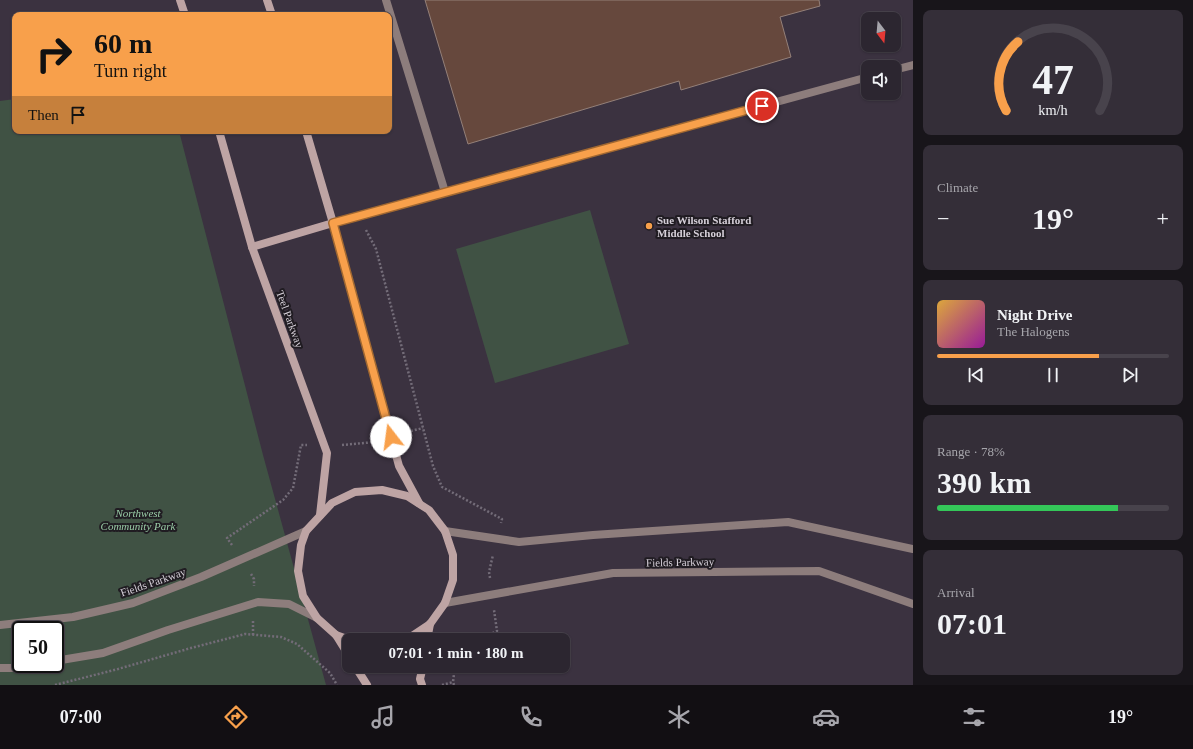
<!DOCTYPE html>
<html lang="en">
<head>
<meta charset="utf-8">
<style>
  :root { --surface:#2c2630; --page:#342e38; --text:#f1f3f6; --muted:#a6a5ab; --line:#48434c; --accent:#f8a04b }
  body { margin:0; font-family:"Times New Roman",serif; background:var(--page); color:var(--text); height:100vh; display:flex; flex-direction:column; font-size:15px; white-space:nowrap }
  * { box-sizing:border-box; margin:0 }
  p { font-size:13px; color:var(--muted) }
  .icon { flex:none; width:22px; height:22px; fill:none; stroke:currentColor; stroke-width:2; stroke-linecap:round; stroke-linejoin:round }
  .map { position:relative; flex:1; overflow:hidden }
  .side { display:flex; flex-direction:column; gap:10px; padding:10px; background:#18151a; width:280px }
  .side>* { flex:none }
  .banner { position:absolute; left:12px; top:12px; width:380px; height:122px; border-radius:8px; box-shadow:0 1px 3px #0004,0 0 0 1px var(--line); background:#f8a04b; color:#111; overflow:hidden }
  .needle { width:26px; rotate:164deg }
  .tools { position:absolute; left:861px; top:12px; display:grid; gap:8px }
  .tools a { display:grid; place-items:center; width:40px; height:40px; border-radius:8px; background:var(--surface); box-shadow:0 1px 3px #0004,0 0 0 1px var(--line); font-size:20px }
  .speed { position:absolute; left:12px; top:621px; display:flex; gap:8px; font-size:20px; font-weight:700; text-align:center }
  .speed>* { display:grid; place-content:center; width:52px; height:52px; border-radius:50%; background:var(--surface); box-shadow:0 1px 3px #0004,0 0 0 1px var(--line); line-height:1 }
  .speed .limit { border:2px solid #111; border-radius:6px; background:#fff; color:#111 }
  .pin { position:absolute; display:grid; place-items:center; width:34px; height:34px; color:#fff; margin:-17px; border:2px solid #fff; border-radius:50%; box-shadow:0 1px 4px #0007 }
  .me { position:absolute; width:44px; margin:-22px; rotate:345deg; stroke-linejoin:round; filter:drop-shadow(0 0 3px #0008) }
  .turn { display:flex; align-items:center; gap:14px; height:84px; padding:0 16px; font-size:18px }
  .turn .icon { width:52px; height:52px; stroke-width:2.5 }
  .turn b { display:block; font-size:28px; line-height:34px }
  .then { display:flex; align-items:center; height:38px; padding:0 16px; background:#0003; gap:8px; font-size:15px }
  .big { font-size:30px; font-weight:700; line-height:1.1 }
  .side .card { flex:1; display:flex; flex-direction:column; justify-content:center; gap:6px; min-width:0; padding:0 14px; border-radius:8px; background:var(--page) }
  .side .dial { align-items:center; gap:0 }
  .dial svg { height:104px; overflow:visible; fill:none; stroke:var(--line); stroke-width:7; stroke-linecap:round; text-anchor:middle }
  .dial text { fill:var(--text); stroke:none }
  .song { display:flex; align-items:center; gap:12px }
  .cover { width:48px; height:48px; border-radius:6px; background:linear-gradient(135deg,hsl(40 70% 55%),hsl(300 70% 35%)) }
  .played { height:4px; border-radius:2px; background:linear-gradient(90deg,var(--accent) 70%,var(--line) 70%) }
  .keys { display:flex; justify-content:space-around; direction:ltr }
  .heat { display:flex; justify-content:space-between; align-items:center; font-size:22px; direction:ltr }
  .charge { height:6px; border-radius:3px; background:linear-gradient(90deg,#34c759 78%,var(--line) 0) }
  .trip { position:absolute; left:342px; top:633px; width:228px; height:40px; border-radius:8px; background:var(--surface); box-shadow:0 1px 3px #0004,0 0 0 1px var(--line); font-weight:700; line-height:40px; text-align:center }
  .tabs { display:flex; height:64px; justify-content:space-around; align-items:center; background:#120f13; color:var(--muted) }
  .tabs .icon { width:28px; height:28px }
  .tabs .on { color:var(--accent) }
  .tabs b { font-size:18px; color:var(--text) }
  main { display:flex; flex:1; min-height:0 }
  .map>svg:first-child { display:block }
  .green { fill:#405244; fill-rule:evenodd }
  .building { fill:#66483d; stroke:#948079 }
  .lines { fill:none; stroke-linecap:round; stroke-linejoin:round }
  .path { stroke:#736c78; stroke-width:2.5; stroke-dasharray:2 2; stroke-linecap:butt }
  .service { stroke:#8d7d7c; stroke-width:8 }
  .tertiary { stroke:#8d7d7c; stroke-width:8 }
  .secondary { stroke:#bea4a4; stroke-width:8 }
  .route-casing { stroke:#a16831; stroke-width:10 }
  .route { stroke:#f8a04b; stroke-width:7 }
  .poi-dot { fill:#f8a04b; stroke:#201c22; stroke-width:1.5 }
  .labels { text-anchor:middle; dominant-baseline:central; stroke-width:4; stroke-linejoin:round; paint-order:stroke }
  .poi-label { font-size:11px; font-weight:bold; fill:#d6d0d9; stroke:#201c22; text-anchor:start }
  .street-label { font-size:11px; fill:#d6d0d9; stroke:#201c22 }
  .park-label { font-size:11px; font-style:italic; fill:#9acda7; stroke:#201c22 }
</style>
</head>
<body>
<main>
<div class="map">
<svg width="913" height="685" viewBox="0 0 913 685">
  <rect width="100%" height="100%" fill="#3b3240"/>
  <g class="green">
    <path d="M15,99V131H179L263,455L326,685H0V101ZM21,630H55V664H21Z"/>
    <path d="M590,210L629,344L495,383L456,249Z"/>
  </g>
  <path class="building" d="M425,0H819L820,6L780,17L791,57L681,90L679,81L468,144Z"/>
  <g class="lines">
    <g class="path">
      <path d="M366,230L376,249L433,466L442,487L502,519L501,523"/>
      <path d="M407,432L423,428"/>
      <path d="M342,445L375,442"/>
      <path d="M232,545L227,538L283,500L293,488L301,445H307"/>
      <path d="M251,574L254,579V586"/>
      <path d="M490,578L489,572L493,555"/>
      <path d="M253,635V621"/>
      <path d="M478,640L497,631L494,610"/>
      <path d="M55,685L118,669L191,648L245,634L281,637L297,644L330,673L337,685"/>
      <path d="M442,685L453,682"/>
      <path d="M454,685L453,682L455,666"/>
    </g>
    <g class="service">
      <path d="M386,0L445,192"/>
      <path d="M894,70L913,65"/>
      <path d="M333,223L868,77"/>
    </g>
    <g class="tertiary">
      <path d="M445,531L519,542L593,535L788,522L913,549"/>
      <path d="M445,603L613,573L819,571L913,604"/>
      <path d="M0,625L73,617L133,603L201,577L306,531"/>
      <path d="M55,661L103,653L168,630L258,602L289,604L317,618"/>
      <path d="M0,668H13L36,664"/>
    </g>
    <g class="secondary">
      <path d="M180,0L185,15"/>
      <path d="M267,0L272,15"/>
      <path d="M219,131L252,247L327,453L320,515"/>
      <path d="M306,131L333,223L399,466L419,503"/>
      <path d="M252,247L333,223"/>
      <path d="M336,635L349,656"/>
      <path d="M350,640L336,635L317,618L303,596L298,571L301,545L306,531L332,503L355,492L382,490L407,496L429,510L445,531L453,555V580L445,603L430,624L409,638L401,640"/>
      <path d="M427,640L430,624"/>
      <path d="M355,666L367,685"/>
      <path d="M422,685L420,679L423,666"/>
    </g>
  </g>
  <g class="lines">
    <g class="route-casing">
      <path id="route" d="M391,437L333,223L762,106"/>
    </g>
    <use href="#route" class="route"/>
  </g>
  <circle class="poi-dot" cx="649" cy="226" r="4"/>
  <g class="labels">
    <g class="poi-label">
      <text x="657" y="220">Sue Wilson Stafford<tspan x="657" dy="13">Middle School</tspan></text>
    </g>
    <g class="street-label">
      <text transform="translate(290 319) rotate(70)">Teel Parkway</text>
      <text transform="translate(680 562) rotate(-1)">Fields Parkway</text>
      <text transform="translate(153 582) rotate(-19)">Fields Parkway</text>
    </g>
    <g class="park-label">
      <text x="138" y="513">Northwest<tspan x="138" dy="13">Community Park</tspan></text>
    </g>
  </g>
</svg>
<div class="tools">
<a><svg class="needle" viewBox="-14 -14 28 28"><path d="M0-13l5 13h-10z" fill="#e53935"/><path d="M0 13l5-13h-10z" fill="#a6a5ab"/></svg></a>
<a><svg class="icon" aria-label="sound" viewBox="0 0 24 24"><path d="M4 9h4l5-4v14l-5-4H4zM17 9q2 3 0 6"/></svg></a>
</div>
<div class="speed"><div class="limit">50</div></div>
<div class="pin" style="left:762px;top:106px;background:#d93025"><svg class="icon" aria-label="arrive" viewBox="0 0 24 24"><path d="M6 21V4h12l-3 4 3 4H6"/></svg></div>
<svg class="me" style="left:391px;top:437px" viewBox="-20 -20 40 40"><circle r="19" fill="#fff"/><path d="M0-13L10 11 0 6-10 11z" fill="#f8a04b"/></svg>
<div class="trip">07:01 · 1 min · 180 m</div>
<div class="banner">
<div class="turn"><svg class="icon" aria-label="right" viewBox="0 0 24 24"><path d="M7 20v-9h11M14 6l5 5-5 5"/></svg><div><b>60 m</b>Turn right</div></div>
<div class="then">Then<svg class="icon" aria-label="arrive" viewBox="0 0 24 24"><path d="M6 21V4h12l-3 4 3 4H6"/></svg></div>
</div>
</div>
<section class="side">
<div class="card dial"><svg viewBox="0 0 100 80">
<path d="M14 69A42 42 0 1 1 86 69"/>
<path d="M14 69A42 42 0 0 1 23 16" stroke="#f8a04b"/>
<text x="50" y="56" font-size="32" font-weight="700">47</text>
<text x="50" y="72" font-size="11">km/h</text>
</svg></div>
<div class="card"><p>Climate</p>
<div class="heat"><a>−</a><b class="big">19°</b><a>+</a></div>
</div>
<div class="card">
<div class="song"><i class="cover"></i><div><b>Night Drive</b><p>The Halogens</p></div></div>
<div class="played"></div>
<div class="keys"><svg class="icon" aria-label="previous" viewBox="0 0 24 24"><path d="M18 5L8 12l10 7zM5 5v14"/></svg><svg class="icon" aria-label="pause" viewBox="0 0 24 24"><path d="M8 5v14M16 5v14"/></svg><svg class="icon" aria-label="next" viewBox="0 0 24 24"><path d="M6 5l10 7-10 7zM19 5v14"/></svg></div>
</div>
<div class="card"><p>Range · 78%</p><b class="big">390 km</b><div class="charge"></div></div>
<div class="card"><p>Arrival</p><b class="big">07:01</b></div>
</section>
</main>
<nav class="tabs">
<b>07:00</b>
<svg class="icon on" aria-label="directions" viewBox="0 0 24 24"><path d="M12 3l9 9-9 9-9-9zM9 14v-3h6M13 9l2 2-2 2"/></svg>
<svg class="icon" aria-label="music" viewBox="0 0 24 24"><path d="M9 18V5l10-2v13"/><circle cx="6" cy="18" r="3"/><circle cx="16" cy="16" r="3"/></svg>
<svg class="icon" aria-label="phone" viewBox="0 0 24 24"><path d="M5 4h4l2 5-3 2q2 4 5 5l2-3 5 2v4C11 20 4 13 5 4z"/></svg>
<svg class="icon" aria-label="climate" viewBox="0 0 24 24"><path d="M12 3v18M4 7l16 10M4 17L20 7"/></svg>
<svg class="icon" aria-label="car" viewBox="0 0 24 24"><path d="M5 17H2v-5l4-1 3-4h7l3 4 3 1v5h-3M9 17h6M6 11h13"/><circle cx="7" cy="17" r="2"/><circle cx="17" cy="17" r="2"/></svg>
<svg class="icon" aria-label="filters" viewBox="0 0 24 24"><path d="M4 7h16M4 17h16"/><circle cx="9" cy="7" r="2"/><circle cx="15" cy="17" r="2"/></svg>
<b>19°</b>
</nav>
</body>
</html>
